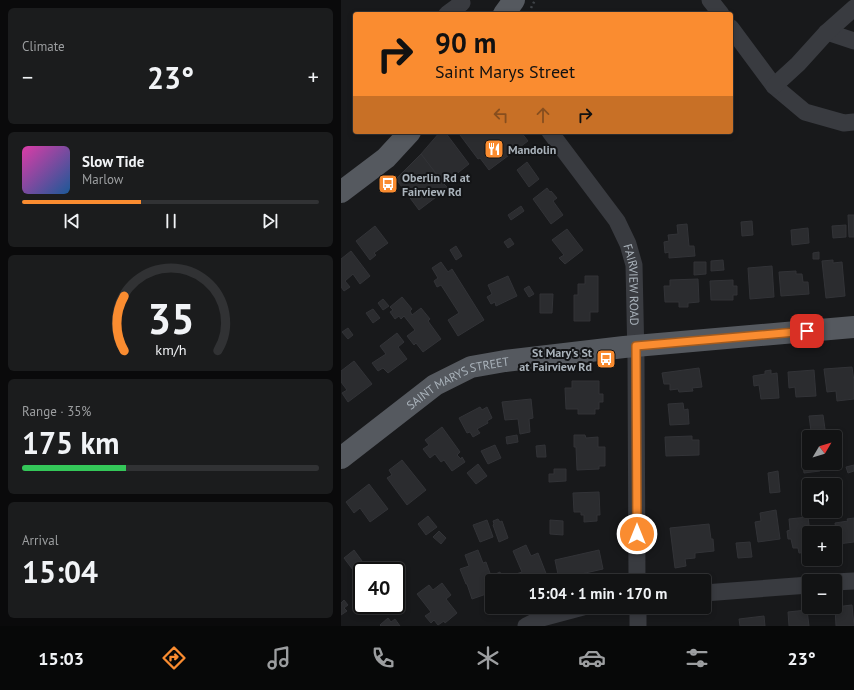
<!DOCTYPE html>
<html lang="en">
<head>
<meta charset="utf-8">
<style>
  :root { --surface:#121314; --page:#1b1c1d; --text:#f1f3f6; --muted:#9c9ea0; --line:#313234; --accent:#fa8c30 }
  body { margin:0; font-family:"PT Sans",sans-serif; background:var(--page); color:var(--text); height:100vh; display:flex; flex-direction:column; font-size:15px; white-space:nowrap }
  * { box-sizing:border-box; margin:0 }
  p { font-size:13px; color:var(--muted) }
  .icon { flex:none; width:22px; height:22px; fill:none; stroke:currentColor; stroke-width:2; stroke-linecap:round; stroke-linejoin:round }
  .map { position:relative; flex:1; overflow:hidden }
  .side { display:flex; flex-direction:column; gap:8px; padding:8px; background:#0a0a0b; width:341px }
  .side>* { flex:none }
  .hud { position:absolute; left:12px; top:12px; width:380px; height:122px; border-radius:4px; box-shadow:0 2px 6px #0003,0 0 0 1px var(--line); background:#fa8c30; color:#111; overflow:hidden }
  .needle { width:26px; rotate:52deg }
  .controls { position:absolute; left:461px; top:430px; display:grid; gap:8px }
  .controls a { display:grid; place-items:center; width:40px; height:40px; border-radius:4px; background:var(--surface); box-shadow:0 2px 6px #0003,0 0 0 1px var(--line); font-size:20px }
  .speed { position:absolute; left:12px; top:562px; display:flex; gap:8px; font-size:20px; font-weight:700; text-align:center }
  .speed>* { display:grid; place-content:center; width:52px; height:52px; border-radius:50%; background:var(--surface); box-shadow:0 2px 6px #0003,0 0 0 1px var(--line); line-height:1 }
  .speed .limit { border:2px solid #111; border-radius:6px; background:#fff; color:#111 }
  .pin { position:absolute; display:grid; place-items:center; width:34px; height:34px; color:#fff; margin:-17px; border-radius:8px; box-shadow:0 2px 6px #0006 }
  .me { position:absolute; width:44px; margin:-22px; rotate:0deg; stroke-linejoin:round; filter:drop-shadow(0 0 3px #0008) }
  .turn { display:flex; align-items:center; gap:14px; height:84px; padding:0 16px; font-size:18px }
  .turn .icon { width:52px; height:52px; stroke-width:2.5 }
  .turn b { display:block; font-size:28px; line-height:34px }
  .lanes { display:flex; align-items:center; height:38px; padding:0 16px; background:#0003; justify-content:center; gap:20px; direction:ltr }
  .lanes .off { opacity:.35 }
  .big { font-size:30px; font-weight:700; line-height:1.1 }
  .side .widget { flex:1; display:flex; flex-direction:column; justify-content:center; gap:6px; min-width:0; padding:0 14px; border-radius:6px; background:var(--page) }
  .side .dial { align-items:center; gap:0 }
  .dial svg { height:104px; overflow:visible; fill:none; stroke:var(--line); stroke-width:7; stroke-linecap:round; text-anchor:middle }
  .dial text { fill:var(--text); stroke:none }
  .song { display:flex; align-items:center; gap:12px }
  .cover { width:48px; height:48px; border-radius:6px; background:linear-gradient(135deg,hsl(320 70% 55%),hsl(210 70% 35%)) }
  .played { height:4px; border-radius:2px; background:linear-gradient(90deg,var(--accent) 40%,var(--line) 40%) }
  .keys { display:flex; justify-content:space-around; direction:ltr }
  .heat { display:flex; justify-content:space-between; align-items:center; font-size:22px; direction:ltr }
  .charge { height:6px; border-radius:3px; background:linear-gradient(90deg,#34c759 35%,var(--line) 0) }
  .trip { position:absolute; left:144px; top:574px; width:226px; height:40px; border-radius:4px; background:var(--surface); box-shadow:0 2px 6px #0003,0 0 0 1px var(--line); font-weight:700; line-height:40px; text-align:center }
  .tab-bar { display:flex; height:64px; justify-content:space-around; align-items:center; background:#070808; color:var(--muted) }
  .tab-bar .icon { width:28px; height:28px }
  .tab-bar .selected { color:var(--accent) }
  .tab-bar b { font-size:18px; color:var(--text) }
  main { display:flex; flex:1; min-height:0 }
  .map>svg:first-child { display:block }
  .building { fill:#2b2c2f; stroke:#323337 }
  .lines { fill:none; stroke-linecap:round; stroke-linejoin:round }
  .path { stroke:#3f4347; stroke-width:2.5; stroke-dasharray:2 3; stroke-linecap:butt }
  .minor { stroke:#393b40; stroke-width:17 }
  .major { stroke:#55595f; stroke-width:22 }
  .route-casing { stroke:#a25b1f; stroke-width:10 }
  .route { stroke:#fa8c30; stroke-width:7 }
  .labels { text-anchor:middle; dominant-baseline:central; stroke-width:4; stroke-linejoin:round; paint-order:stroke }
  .poi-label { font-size:12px; font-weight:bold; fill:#aab3bb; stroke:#131416; text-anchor:start }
  .street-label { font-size:12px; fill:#aab3bb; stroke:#131416 }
</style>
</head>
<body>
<main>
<section class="side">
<div class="widget"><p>Climate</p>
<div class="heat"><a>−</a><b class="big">23°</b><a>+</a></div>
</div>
<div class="widget">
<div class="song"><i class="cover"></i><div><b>Slow Tide</b><p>Marlow</p></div></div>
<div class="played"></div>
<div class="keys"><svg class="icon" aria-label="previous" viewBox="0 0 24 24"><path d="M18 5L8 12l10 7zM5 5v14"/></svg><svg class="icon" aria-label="pause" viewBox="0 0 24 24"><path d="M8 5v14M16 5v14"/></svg><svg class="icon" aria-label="next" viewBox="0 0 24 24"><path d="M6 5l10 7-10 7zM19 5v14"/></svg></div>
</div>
<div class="widget dial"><svg viewBox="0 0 100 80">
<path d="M14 69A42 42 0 1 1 86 69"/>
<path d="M14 69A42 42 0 0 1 14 27" stroke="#fa8c30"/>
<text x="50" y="56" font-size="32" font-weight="700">35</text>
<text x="50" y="72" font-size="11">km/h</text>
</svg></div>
<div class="widget"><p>Range · 35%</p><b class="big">175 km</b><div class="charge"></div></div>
<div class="widget"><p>Arrival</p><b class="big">15:04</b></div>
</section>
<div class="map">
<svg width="513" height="626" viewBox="0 0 513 626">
  <rect width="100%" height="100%" fill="#18191b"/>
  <g class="building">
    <path d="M99,132H104L128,164L103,184L80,154Z"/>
    <path d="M122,132H180L187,141L148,170L139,158L137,159L119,135Z"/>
    <path d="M80,154L103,184L107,188L78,210L55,179Z"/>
    <path d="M186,162L198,179L188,187L176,170Z"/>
    <path d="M206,188L209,192L210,191L216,198L212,201L222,215L210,224L192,199Z"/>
    <path d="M180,206L183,211L170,220L167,215Z"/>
    <path d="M507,215H513V237H508Z"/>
    <path d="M411,221L412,235L401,236L400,222Z"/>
    <path d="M346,224L348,246H353L354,256L328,258V252L324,253L323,242L328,241L327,235L337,234L336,225Z"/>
    <path d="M505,225V237L492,238L491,226Z"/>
    <path d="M34,226L47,243L33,253L35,255L29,260L15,241Z"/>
    <path d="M467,228L468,243L451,245L450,230Z"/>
    <path d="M226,229L242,250L224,264L218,258L223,255L211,240Z"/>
    <path d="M169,238L173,244L167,248L163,242Z"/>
    <path d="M115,246L121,256L115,260L109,250Z"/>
    <path d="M10,251L29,276L19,284L12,274L4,281L9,287L3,291L0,287V259Z"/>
    <path d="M478,252V259H472V253Z"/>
    <path d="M382,260L383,270L370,271V261Z"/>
    <path d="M492,260V263L501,262L504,296L485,298L481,261Z"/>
    <path d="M100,262L107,272L111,269L143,320L117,336L107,320L118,313L100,285L96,287L93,281L97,278L91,268Z"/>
    <path d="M353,262H365V274L353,275Z"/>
    <path d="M431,266L433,297L409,299L407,268Z"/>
    <path d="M455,271V274H461L462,282H467L468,294L440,296L438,272Z"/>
    <path d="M167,276L176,296L155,306L154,302L150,304L146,297L151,294L147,285Z"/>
    <path d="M244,276H257V312H249V321H233V295H237V284H244Z"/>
    <path d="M357,279L358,302L347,303V307H338V302H324L323,286H329V280Z"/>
    <path d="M392,280V286H396V295H392V300H370L369,281Z"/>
    <path d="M188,286L193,294L188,297L183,289Z"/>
    <path d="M199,294H212L211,313H199Z"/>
    <path d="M61,297L71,309L69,311L71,315L80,308L89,319L87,321L100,339L82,352L75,343L73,345L66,336L74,330L63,316L60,319L58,316L54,319L49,312L52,310L49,307Z"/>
    <path d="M42,299L48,306L42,310L37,303Z"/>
    <path d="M32,309L39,318L32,323L25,313Z"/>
    <path d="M7,328L12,335L7,339L1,332Z"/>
    <path d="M56,333L63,342L57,347L66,359L47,373L42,368L37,371L31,363L45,354L39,346Z"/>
    <path d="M13,361L31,384L7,402L1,393L6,390L0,382V371Z"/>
    <path d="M511,367L513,381V399L496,401L495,391L486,392L483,369Z"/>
    <path d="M358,368L361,387L351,388L352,391L338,392L337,389L329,390V384H323L321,373Z"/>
    <path d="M430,370V374L436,373L438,398L420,399L418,385L413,386L412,376L424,374V371Z"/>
    <path d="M473,370L475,396L455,397L454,387L448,388L447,372Z"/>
    <path d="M231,381H258V394H262V402H258V409H254V414H237V409H225L224,388H231Z"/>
    <path d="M190,399L192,418L188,419L189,432L179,434L177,419L164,420L161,402Z"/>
    <path d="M342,403L343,410L347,409L348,424L329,425L327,404Z"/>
    <path d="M139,407L141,410L146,407L151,418L146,421L147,423L136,429L139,433L132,437L129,432L126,433L118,418Z"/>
    <path d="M482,415L484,429L470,431L468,416Z"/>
    <path d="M101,427L119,452L116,455L120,459L121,457L124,462L111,471L103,460L100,462L94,454L89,458L82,449L88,445L84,440Z"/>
    <path d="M176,435L177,442L166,444L165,437Z"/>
    <path d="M233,435H244L245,438L257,437V447H264V466H258V469L236,470L235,447H233Z"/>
    <path d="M351,436V440H358V455L325,456L324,437Z"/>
    <path d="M154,445L160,458L147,464L140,451Z"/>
    <path d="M204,445L205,457H196L195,446Z"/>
    <path d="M468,457V463H478L479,471L463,473L461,458Z"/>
    <path d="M61,460L85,490L66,505L46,478L51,475L48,470Z"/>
    <path d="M137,464L146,476L135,484L126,473Z"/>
    <path d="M513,465V471L507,473L505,467Z"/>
    <path d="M213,469H225V481L208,482V474H213Z"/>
    <path d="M437,471L439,492L429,493L427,473Z"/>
    <path d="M28,484L47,509L29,522L19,508L13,513L5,502Z"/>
    <path d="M258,492L259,515H256V521L243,522V515H240V512H233L232,493Z"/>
    <path d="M435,510L439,539L417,542L414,522L420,521L419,513Z"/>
    <path d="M87,516L96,527L85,535L77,524Z"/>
    <path d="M467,517L469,532L479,531V533H468V552L458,553L457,548H452L450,539H447L446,531L449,530L448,519Z"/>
    <path d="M513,518V542L497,544L494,523L507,521L506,519Z"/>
    <path d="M157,519L159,522L161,521L167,538L158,542L152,525L153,524L152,521Z"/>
    <path d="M146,520L152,537L139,542L132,525Z"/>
    <path d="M209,520L222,521V535L209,534Z"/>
    <path d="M368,524L370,539H372L373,551L354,553V558L344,559L345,566L334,568L329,528Z"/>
    <path d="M98,531L105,538L100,544L92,537Z"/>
    <path d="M409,542L411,557L397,558L395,543Z"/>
    <path d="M185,545L190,556L197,553L206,576L195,581H178L175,574L181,572L172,551Z"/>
    <path d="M13,550L21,561L18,564L22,569L15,574L3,558Z"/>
    <path d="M137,550L142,563L145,562L150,576L159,572L162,581H151V592L131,599L126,584H125L119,569L128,566L124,555Z"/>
    <path d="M258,550L262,569L218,579L214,560Z"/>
    <path d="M101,583L110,595L105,599L116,613L104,623L103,621L97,625L93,620L90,623L84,616L90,612L76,594L88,585L92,590Z"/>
    <path d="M3,600L7,605L3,608L6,611L0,615V603Z"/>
    <path d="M511,605L513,626H495L494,607Z"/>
    <path d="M466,610L468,626H448L447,612Z"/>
    <path d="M423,616L424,626H399L398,619Z"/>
    <path d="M47,618L50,622L54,619L59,626H40L39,625Z"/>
  </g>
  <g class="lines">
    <path class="path" d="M190,8L194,0"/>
    <g class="minor">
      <path d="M369,0L380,14"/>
      <path d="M106,14L121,3"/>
      <path d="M390,28L433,86L464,112L503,123L513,122"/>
      <path d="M486,32L513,41"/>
      <path d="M433,86L457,64L486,32L513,8"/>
      <path id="s1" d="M209,132L276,221L287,244L293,265L295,360L296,581"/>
      <path d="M494,582L513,581"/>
      <path d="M363,593L468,585"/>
      <path d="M297,607V626"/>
      <path d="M185,626L201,618L242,607"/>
    </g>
    <g class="major">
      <path d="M163,14L173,0"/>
      <path d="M0,192L45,158L69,132"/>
      <path id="s2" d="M0,458L94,385L130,367L164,361L283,347L513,327"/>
    </g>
  </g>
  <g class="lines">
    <g class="route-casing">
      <path id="route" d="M296,534L295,346L466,331"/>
    </g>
    <use href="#route" class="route"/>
  </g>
  <defs>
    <g id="restaurant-square" transform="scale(1)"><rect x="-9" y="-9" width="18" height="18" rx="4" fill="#fa8c30" stroke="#131416"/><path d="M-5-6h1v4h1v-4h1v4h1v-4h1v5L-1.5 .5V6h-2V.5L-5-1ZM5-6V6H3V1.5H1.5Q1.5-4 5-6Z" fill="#fff"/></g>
    <g id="bus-square" transform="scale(1)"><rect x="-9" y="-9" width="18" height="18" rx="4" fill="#fa8c30" stroke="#131416"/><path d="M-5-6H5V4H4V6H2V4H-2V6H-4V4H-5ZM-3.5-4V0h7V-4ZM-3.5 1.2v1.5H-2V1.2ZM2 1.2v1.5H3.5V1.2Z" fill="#fff"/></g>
  </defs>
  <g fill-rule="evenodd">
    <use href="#restaurant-square" x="153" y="149"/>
    <use href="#bus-square" x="47" y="184"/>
    <use href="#bus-square" x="265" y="359"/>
  </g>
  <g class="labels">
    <g class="poi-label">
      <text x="167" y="149">Mandolin</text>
      <text x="61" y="177">Oberlin Rd at<tspan x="61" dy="14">Fairview Rd</tspan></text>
      <text x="251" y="352" text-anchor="end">St Mary's St<tspan x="251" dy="14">at Fairview Rd</tspan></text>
    </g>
    <g class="street-label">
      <text stroke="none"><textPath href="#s1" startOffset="178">FAIRVIEW ROAD</textPath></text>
      <text stroke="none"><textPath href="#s2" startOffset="141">SAINT MARYS STREET</textPath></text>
    </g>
  </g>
</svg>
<div class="controls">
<a><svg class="needle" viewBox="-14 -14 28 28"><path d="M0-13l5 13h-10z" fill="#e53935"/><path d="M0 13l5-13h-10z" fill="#9c9ea0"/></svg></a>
<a><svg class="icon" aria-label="sound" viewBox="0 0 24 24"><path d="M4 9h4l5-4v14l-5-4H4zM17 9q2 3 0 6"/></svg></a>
<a>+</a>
<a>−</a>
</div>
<div class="speed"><div class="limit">40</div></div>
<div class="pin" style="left:466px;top:331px;background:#d93025"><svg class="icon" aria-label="arrive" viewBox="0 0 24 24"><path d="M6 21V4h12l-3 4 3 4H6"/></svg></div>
<svg class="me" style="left:296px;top:534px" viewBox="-20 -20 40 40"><circle r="17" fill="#fa8c30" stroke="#fff" stroke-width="3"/><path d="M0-11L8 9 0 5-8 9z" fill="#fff"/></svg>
<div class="trip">15:04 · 1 min · 170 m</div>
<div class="hud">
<div class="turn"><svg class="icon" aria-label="right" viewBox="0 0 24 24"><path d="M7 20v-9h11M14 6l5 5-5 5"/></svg><div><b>90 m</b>Saint Marys Street</div></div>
<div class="lanes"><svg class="icon off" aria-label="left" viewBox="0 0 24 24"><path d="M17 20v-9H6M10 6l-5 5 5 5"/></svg><svg class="icon off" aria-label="ahead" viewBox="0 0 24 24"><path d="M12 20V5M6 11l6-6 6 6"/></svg><svg class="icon" aria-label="right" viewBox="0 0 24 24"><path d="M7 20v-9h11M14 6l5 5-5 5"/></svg></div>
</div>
</div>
</main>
<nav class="tab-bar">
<b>15:03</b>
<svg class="icon selected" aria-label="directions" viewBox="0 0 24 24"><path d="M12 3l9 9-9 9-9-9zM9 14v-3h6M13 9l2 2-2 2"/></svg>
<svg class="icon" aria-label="music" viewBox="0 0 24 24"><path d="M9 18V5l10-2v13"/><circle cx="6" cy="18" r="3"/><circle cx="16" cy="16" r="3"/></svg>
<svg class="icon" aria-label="phone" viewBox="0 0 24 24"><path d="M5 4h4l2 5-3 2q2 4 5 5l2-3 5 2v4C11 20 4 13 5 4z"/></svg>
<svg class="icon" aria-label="climate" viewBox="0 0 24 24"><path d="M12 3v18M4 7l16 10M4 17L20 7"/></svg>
<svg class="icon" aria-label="car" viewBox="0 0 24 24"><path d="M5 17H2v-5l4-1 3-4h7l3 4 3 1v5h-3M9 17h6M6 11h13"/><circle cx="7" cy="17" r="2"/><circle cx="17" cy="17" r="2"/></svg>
<svg class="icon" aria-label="filters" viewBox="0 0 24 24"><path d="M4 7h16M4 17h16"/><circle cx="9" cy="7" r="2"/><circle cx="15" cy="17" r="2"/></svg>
<b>23°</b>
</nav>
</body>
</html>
